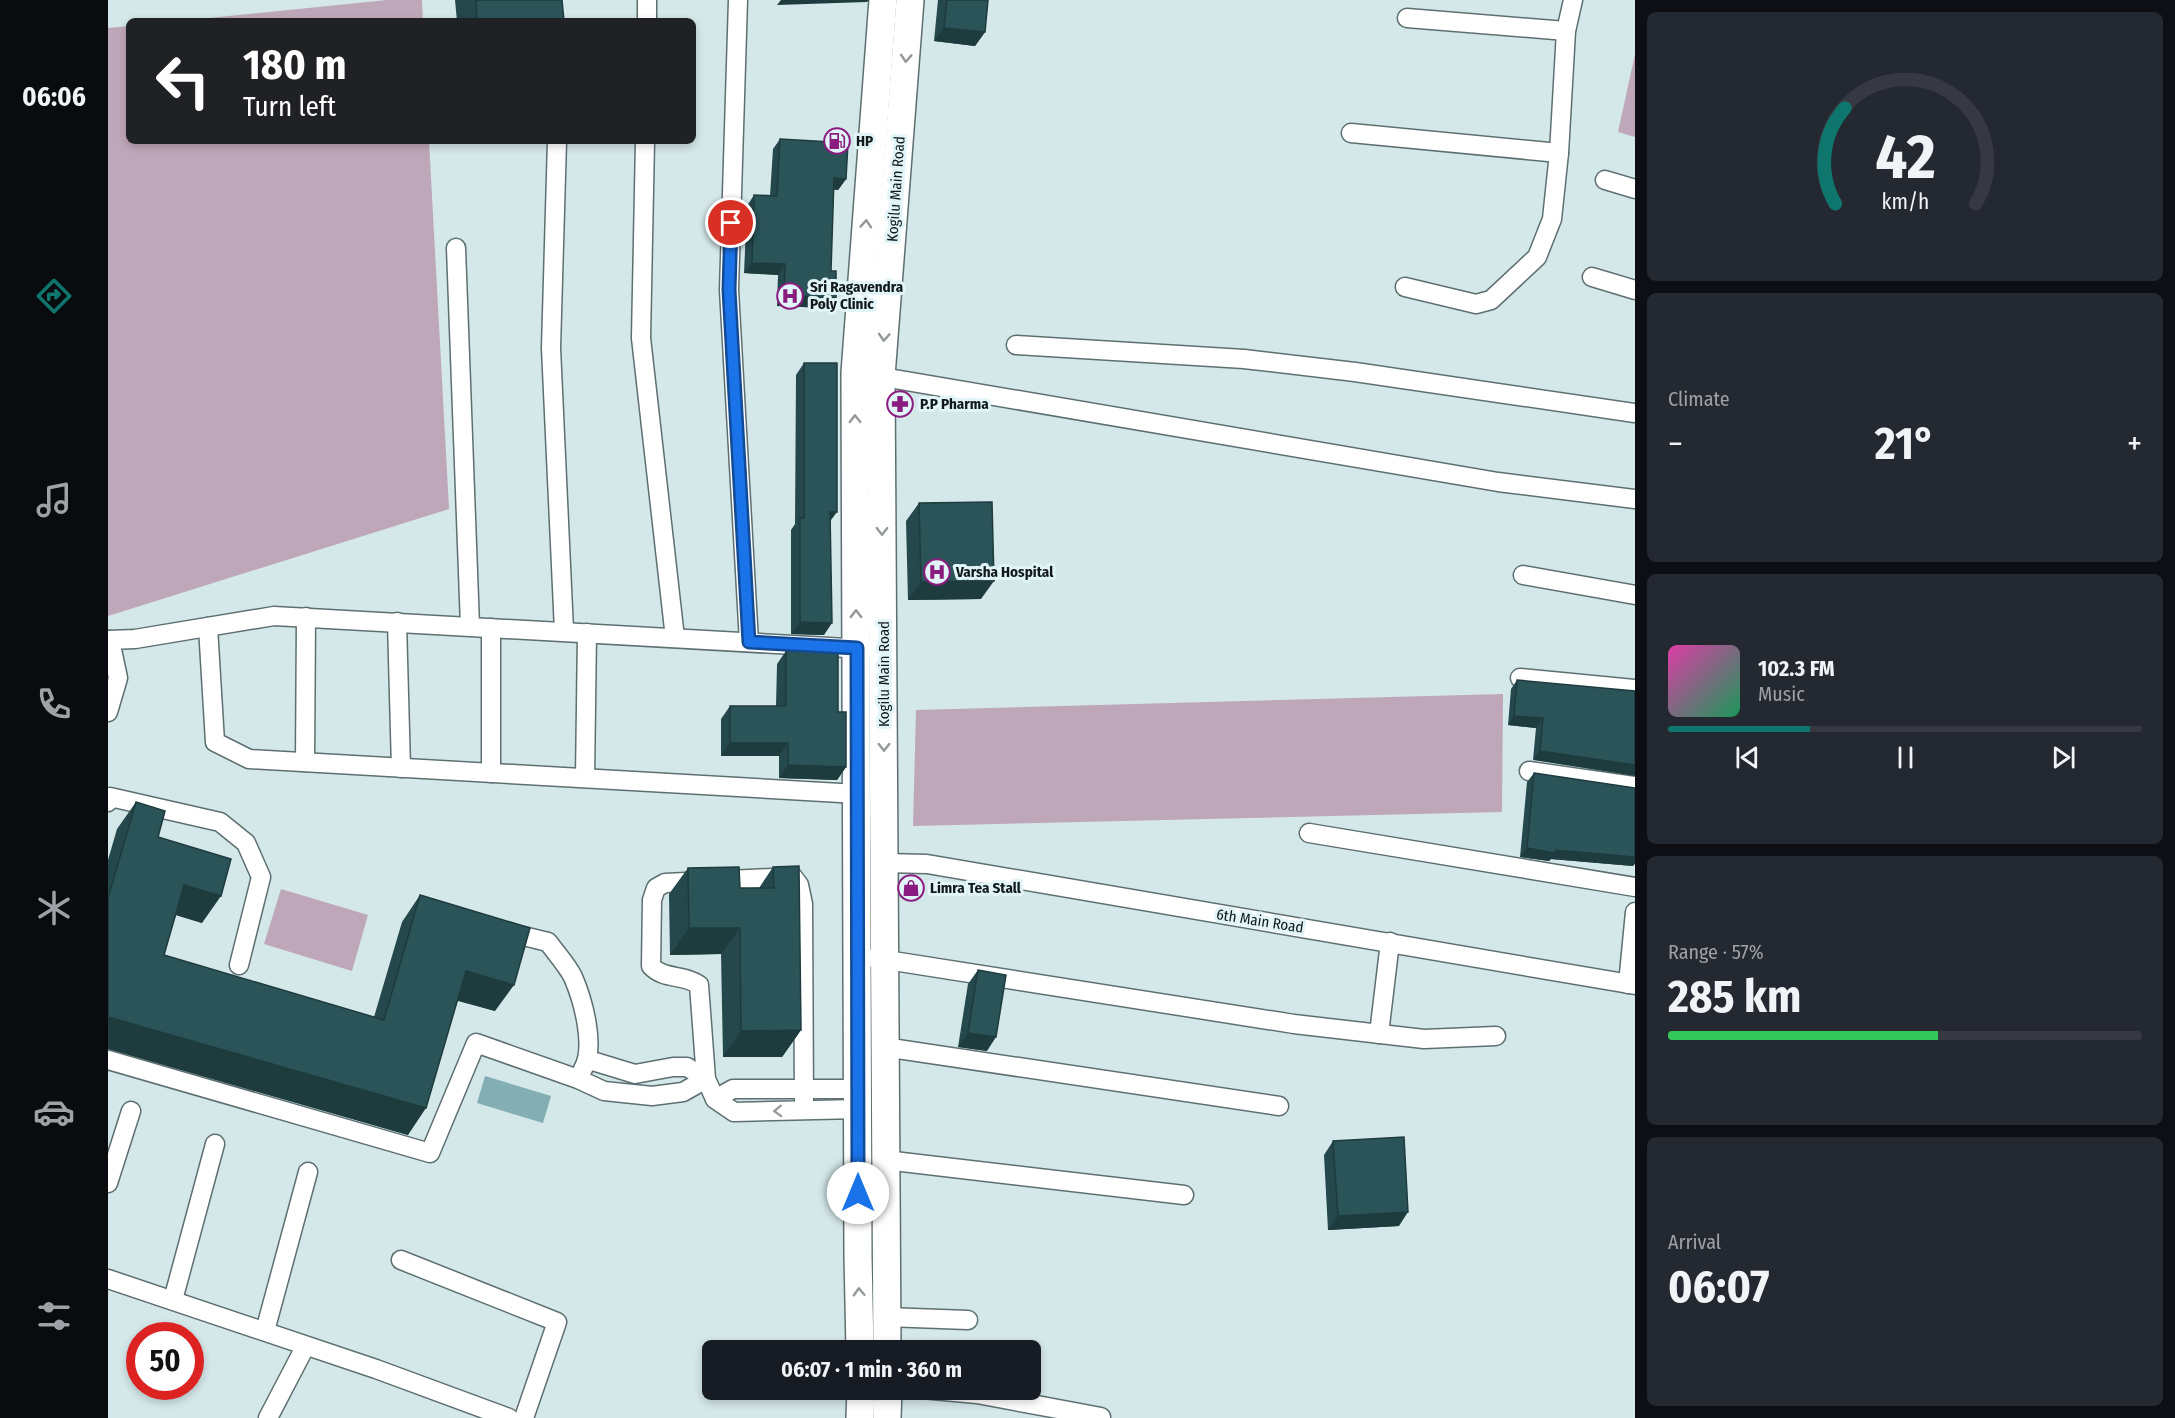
<!DOCTYPE html>
<html lang="en">
<head>
<meta charset="utf-8">
<style>
  :root { --surface:#171b24; --page:#242831; --text:#f1f3f6; --muted:#9ea1a6; --line:#363941; --accent:#0f766e }
  body { margin:0; font-family:"Fira Sans Condensed",sans-serif; background:var(--page); color:var(--text); height:100vh; display:flex; flex-direction:column; font-size:22px; white-space:nowrap }
  * { box-sizing:border-box; margin:0 }
  p { font-size:20px; color:var(--muted) }
  .icon { flex:none; width:33px; height:33px; fill:none; stroke:currentColor; stroke-width:2; stroke-linecap:round; stroke-linejoin:round }
  .map { position:relative; flex:1; overflow:hidden }
  .drawer { display:flex; flex-direction:column; gap:12px; padding:12px; background:#0d0f14; width:540px }
  .drawer>* { flex:none }
  .top-card { position:absolute; left:18px; top:18px; width:570px; height:126px; border-radius:9px; box-shadow:0 3px 9px #0003; background:#202124; color:#fff; overflow:hidden }
  .speed { position:absolute; left:18px; top:1322px; display:flex; gap:12px; font-size:30px; font-weight:700; text-align:center }
  .speed>* { display:grid; place-content:center; width:78px; height:78px; border-radius:50%; background:var(--surface); box-shadow:0 3px 9px #0003; line-height:1 }
  .speed .limit { border:9px solid #d22; background:#fff; color:#111 }
  .pin { position:absolute; display:grid; place-items:center; width:51px; height:51px; color:#fff; margin:-26px; border:3px solid #fff; border-radius:50%; box-shadow:0 2px 6px #0007 }
  .me { position:absolute; width:66px; margin:-33px; rotate:0deg; stroke-linejoin:round; filter:drop-shadow(0 0 4px #0008) }
  .turn { display:flex; align-items:center; gap:21px; height:126px; padding:0 18px; font-size:27px }
  .turn .icon { width:78px; height:78px; stroke-width:2.5 }
  .turn b { display:block; font-size:42px; line-height:51px }
  .big { font-size:45px; font-weight:700; line-height:1.1 }
  .drawer .card { flex:1; display:flex; flex-direction:column; justify-content:center; gap:9px; min-width:0; padding:0 21px; border-radius:9px; background:var(--page) }
  .drawer .dial { align-items:center; gap:0 }
  .dial svg { height:156px; overflow:visible; fill:none; stroke:var(--line); stroke-width:7; stroke-linecap:round; text-anchor:middle }
  .dial text { fill:var(--text); stroke:none }
  .song { display:flex; align-items:center; gap:18px }
  .cover { width:72px; height:72px; border-radius:9px; background:linear-gradient(135deg,hsl(320 70% 55%),hsl(150 70% 35%)) }
  .played { height:6px; border-radius:3px; background:linear-gradient(90deg,var(--accent) 30%,var(--line) 30%) }
  .keys { display:flex; justify-content:space-around; direction:ltr }
  .heat { display:flex; justify-content:space-between; align-items:center; font-size:33px; direction:ltr }
  .charge { height:9px; border-radius:4px; background:linear-gradient(90deg,#34c759 57%,var(--line) 0) }
  .trip { position:absolute; left:594px; top:1340px; width:339px; height:60px; border-radius:9px; background:var(--surface); box-shadow:0 3px 9px #0003; font-weight:700; line-height:60px; text-align:center }
  main { display:flex; flex:1; min-height:0 }
  .tabs { display:flex; flex-direction:column; width:108px; justify-content:space-around; align-items:center; background:#090b0e; color:var(--muted) }
  .tabs .icon { width:42px; height:42px }
  .tabs .current { color:var(--accent) }
  .tabs b { font-size:27px; color:var(--text) }
  .map>svg:first-child { display:block }
  .green { fill:#bfa7ba }
  .water { fill:#83aeb3 }
  .lines { fill:none; stroke-linecap:round; stroke-linejoin:round }
  .street-casing { stroke:#5e6f71; stroke-width:21 }
  .secondary-casing { stroke:#5e6f71; stroke-width:30 }
  .street { stroke:#fff; stroke-width:18 }
  .secondary { stroke:#fff; stroke-width:27 }
  .wall { fill:#25484d }
  .shaded-wall { fill:#1e3b3e }
  .building { fill:#2b5459; stroke:#1e3b3e; stroke-width:1.5 }
  .oneway { stroke:#949898 }
  .route-casing { stroke:#114b97; stroke-width:15 }
  .route { stroke:#1a73e8; stroke-width:10 }
  .labels { text-anchor:middle; dominant-baseline:central; stroke-width:6; stroke-linejoin:round; paint-order:stroke }
  .poi-label { font-size:15px; font-weight:bold; fill:#12191a; stroke:#e1f4f7; text-anchor:start }
  .street-label { font-size:15px; fill:#12191a; stroke:#e1f4f7 }
</style>
</head>
<body>
<main>
<nav class="tabs">
<b>06:06</b>
<svg class="icon current" aria-label="directions" viewBox="0 0 24 24"><path d="M12 3l9 9-9 9-9-9zM9 14v-3h6M13 9l2 2-2 2"/></svg>
<svg class="icon" aria-label="music" viewBox="0 0 24 24"><path d="M9 18V5l10-2v13"/><circle cx="6" cy="18" r="3"/><circle cx="16" cy="16" r="3"/></svg>
<svg class="icon" aria-label="phone" viewBox="0 0 24 24"><path d="M5 4h4l2 5-3 2q2 4 5 5l2-3 5 2v4C11 20 4 13 5 4z"/></svg>
<svg class="icon" aria-label="climate" viewBox="0 0 24 24"><path d="M12 3v18M4 7l16 10M4 17L20 7"/></svg>
<svg class="icon" aria-label="car" viewBox="0 0 24 24"><path d="M5 17H2v-5l4-1 3-4h7l3 4 3 1v5h-3M9 17h6M6 11h13"/><circle cx="7" cy="17" r="2"/><circle cx="17" cy="17" r="2"/></svg>
<svg class="icon" aria-label="filters" viewBox="0 0 24 24"><path d="M4 7h16M4 17h16"/><circle cx="9" cy="7" r="2"/><circle cx="15" cy="17" r="2"/></svg>
</nav>
<div class="map">
<svg width="1527" height="1418" viewBox="0 0 1527 1418">
  <rect width="100%" height="100%" fill="#d4e7e9"/>
  <g class="green">
    <path d="M279,0H314L315,21H71Z"/>
    <path d="M21,26V141H321L341,509L0,616V28Z"/>
    <path d="M1527,54V137L1510,132Z"/>
    <path d="M1395,694L1394,812L805,826L808,710Z"/>
    <path d="M173,889L260,915L244,971L156,944Z"/>
  </g>
  <path class="water" d="M377,1076L443,1096L435,1123L369,1103Z"/>
  <g class="lines">
    <g class="street-casing">
      <g id="street">
        <path d="M630,0L621,290L641,642"/>
        <path d="M1299,18L1458,31"/>
        <path d="M539,21V0"/>
        <path d="M1243,133L1451,153"/>
        <path d="M449,141L443,348L456,631"/>
        <path d="M537,141L533,338L567,638"/>
        <path d="M1497,180L1527,189"/>
        <path d="M348,248L362,626"/>
        <path d="M1484,277L1527,290"/>
        <path d="M1297,287L1368,304L1383,300L1429,257L1444,219L1451,153L1458,31L1465,0"/>
        <path d="M908,345L1136,359L1247,372L1527,413"/>
        <path d="M763,375L1390,482L1527,499"/>
        <path d="M1415,575L1527,595"/>
        <path d="M289,622L293,768"/>
        <path d="M100,627L107,742L141,759L750,794"/>
        <path d="M383,628V773"/>
        <path d="M0,640L27,639L166,616L757,649"/>
        <path d="M1412,678L1527,689"/>
        <path d="M0,712L10,678L2,640"/>
        <path d="M197,762L198,617"/>
        <path d="M1421,771L1527,786"/>
        <path d="M477,778L479,633"/>
        <path d="M0,802L2,797L112,822L138,843L153,877L131,965"/>
        <path d="M1201,833L1527,887"/>
        <path d="M777,863L819,864L1527,985"/>
        <path d="M395,931L440,942C448,953 459,965 465,977C475,1000 488,1047 475,1069"/>
        <path d="M766,958L1186,1024L1316,1039L1388,1036"/>
        <path d="M1520,984L1527,912"/>
        <path d="M1271,1034L1282,942"/>
        <path d="M776,1047L1171,1106"/>
        <path d="M0,1060L322,1153L368,1043L470,1079L496,1091L544,1096L575,1092L598,1079L579,1067H565L527,1074L481,1060"/>
        <path d="M607,1099L625,1089H750"/>
        <path d="M696,1110L695,904L691,885L685,877L557,883L548,888L544,900L543,966C556,980 576,974 591,985L598,1079L607,1099L626,1112L750,1109"/>
        <path d="M777,1160L1076,1195"/>
        <path d="M0,1183L23,1111"/>
        <path d="M293,1260L449,1322L416,1418"/>
        <path d="M0,1279L268,1369L401,1418"/>
        <path d="M65,1300L107,1144"/>
        <path d="M778,1317L860,1320"/>
        <path d="M157,1331L200,1172"/>
        <path d="M814,1389L869,1394L993,1417"/>
        <path d="M160,1418L197,1347"/>
      </g>
    </g>
    <g class="secondary-casing">
      <g id="secondary">
        <path d="M752,1350L750,1256L747,373L775,0"/>
        <path d="M779,1350L773,376L802,0"/>
        <path d="M752,1418L753,1389"/>
        <path d="M779,1418L780,1389"/>
      </g>
    </g>
    <use href="#street" class="street"/>
    <use href="#secondary" class="secondary"/>
  </g>
  <g class="wall">
    <path d="M347,0H454L456,21H349Z"/>
    <path d="M830,0H880L877,32L867,46L826,41Z"/>
    <path d="M672,139L738,179L730,190L726,189L720,308L669,306L670,275L636,273L639,206L646,195L662,196L665,149Z"/>
    <path d="M696,363L723,521L716,635L683,634V530L687,524L688,375Z"/>
    <path d="M811,503L873,599L800,600L798,521Z"/>
    <path d="M693,643L730,712L738,767L729,780L671,778V756H613V719L622,706H668L669,664L678,651H687Z"/>
    <path d="M1409,680L1527,691L1425,760L1428,728L1400,725L1403,689Z"/>
    <path d="M1426,773L1525,866L1443,859L1441,861L1412,857L1419,782Z"/>
    <path d="M28,802L50,837L94,923L68,915L56,955L266,1017L294,922L312,895L387,1011L349,1000L300,1135L0,1049V860L9,829Z"/>
    <path d="M665,867L693,1030L674,1057H615L613,954L562,955L561,894L580,868L632,888H651Z"/>
    <path d="M870,970L879,1051L850,1047L860,984Z"/>
    <path d="M1225,1141L1291,1226L1220,1230L1216,1155Z"/>
  </g>
  <g class="shaded-wall">
    <path d="M673,0H761L759,2L669,5Z"/>
    <path d="M836,28L877,32L867,46L826,41Z"/>
    <path d="M726,178L738,179L730,190L719,189Z"/>
    <path d="M644,263L677,264L670,275L636,273Z"/>
    <path d="M676,295L728,298L720,308L669,306Z"/>
    <path d="M722,512H729L720,524Z"/>
    <path d="M886,581L873,599L800,600L813,582Z"/>
    <path d="M692,622L724,623L716,635L683,634Z"/>
    <path d="M1406,716L1435,718L1428,728L1400,725Z"/>
    <path d="M622,743H680L671,756H613Z"/>
    <path d="M1432,751L1527,765V776L1425,760Z"/>
    <path d="M680,765L738,767L729,780L671,778Z"/>
    <path d="M1419,848L1527,857V864L1525,866L1443,859L1441,861L1412,857Z"/>
    <path d="M76,885L113,896L94,923L58,912Z"/>
    <path d="M581,928H632L613,954L562,955Z"/>
    <path d="M358,971L406,985L387,1011L339,998Z"/>
    <path d="M0,1017L318,1108L300,1135L0,1049Z"/>
    <path d="M693,1030L674,1057H615L633,1031Z"/>
    <path d="M860,1033L888,1037L879,1051L850,1047Z"/>
    <path d="M1300,1212L1291,1226L1220,1230L1230,1216Z"/>
  </g>
  <g class="building">
    <path d="M368,0H454L456,21H369Z"/>
    <path d="M839,0H880L877,32L836,28Z"/>
    <path d="M672,139L740,143L738,179L726,178L723,271H728V298L676,295L677,264L644,263L646,195L669,196Z"/>
    <path d="M696,363H729V512H722L724,623L692,622V518H696Z"/>
    <path d="M884,502L886,581L813,582L811,503Z"/>
    <path d="M693,643L725,645V651H730V712H738V767L680,765V743H622V706H678V651H693Z"/>
    <path d="M1409,680L1527,691V765L1432,751L1435,718L1406,716Z"/>
    <path d="M1426,773L1527,788V857L1448,850L1447,853L1419,848Z"/>
    <path d="M28,802L57,811L50,837L123,859L113,896L76,885L56,955L276,1020L312,895L422,928L406,985L358,971L318,1108L0,1017V898Z"/>
    <path d="M691,866L693,1030L633,1031L632,928H581L580,868L631,867L632,888H666L665,867Z"/>
    <path d="M870,970L898,975L888,1037L860,1033Z"/>
    <path d="M1296,1137L1300,1212L1230,1216L1225,1141Z"/>
  </g>
  <defs><path id="oneway-chevron" d="M-2-3.5L2.5 0L-2 3.5" fill="none" stroke-width="1.6" stroke-linecap="round" stroke-linejoin="round" transform="scale(1.5)"/></defs>
  <g class="oneway">
    <use href="#oneway-chevron" transform="translate(798 58) rotate(94)"/>
    <use href="#oneway-chevron" transform="translate(758 224) rotate(-86)"/>
    <use href="#oneway-chevron" transform="translate(776 337) rotate(94)"/>
    <use href="#oneway-chevron" transform="translate(747 419) rotate(-90)"/>
    <use href="#oneway-chevron" transform="translate(774 531) rotate(90)"/>
    <use href="#oneway-chevron" transform="translate(748 614) rotate(-90)"/>
    <use href="#oneway-chevron" transform="translate(776 747) rotate(90)"/>
    <use href="#oneway-chevron" transform="translate(670 1111) rotate(178)"/>
    <use href="#oneway-chevron" transform="translate(751 1292) rotate(-92)"/>
  </g>
  <g class="lines">
    <g class="route-casing">
      <path id="route" d="M623,223L621,290L641,642L749,648L750,1193"/>
    </g>
    <use href="#route" class="route"/>
  </g>
  <defs>
    <g id="fuel-ring" transform="scale(1.35)"><circle r="9.5" fill="#e1f4f7" stroke="#8b1c7f" stroke-width="1.5"/><path d="M-5.5-6h7V0h2V4h1.3V-2.5L3-4.5l.8-.8L6-3V5H2.5V1h-1V6h-7ZM-4.2-4.7v3.2H.2V-4.7Z" fill="#8b1c7f"/></g>
    <g id="hospital-ring" transform="scale(1.35)"><circle r="9.5" fill="#e1f4f7" stroke="#8b1c7f" stroke-width="1.5"/><path d="M-5-5h3v3.5h4V-5h3V5h-3V1.5h-4V5h-3Z" fill="#8b1c7f"/></g>
    <g id="pharmacy-ring" transform="scale(1.35)"><circle r="9.5" fill="#e1f4f7" stroke="#8b1c7f" stroke-width="1.5"/><path d="M-2-6h4v4h4v4h-4v4h-4v-4h-4v-4h4Z" fill="#8b1c7f"/></g>
    <g id="shop-ring" transform="scale(1.35)"><circle r="9.5" fill="#e1f4f7" stroke="#8b1c7f" stroke-width="1.5"/><path d="M-5-2.5h2.3a2.7 3.5 0 0 1 5.4 0H5L5.5 6h-11ZM-1.5-2.5h3a1.5 2.3 0 0 0-3 0Z" fill="#8b1c7f"/></g>
  </defs>
  <g fill-rule="evenodd">
    <use href="#fuel-ring" x="729" y="141"/>
    <use href="#hospital-ring" x="682" y="296"/>
    <use href="#pharmacy-ring" x="792" y="404"/>
    <use href="#hospital-ring" x="829" y="572"/>
    <use href="#shop-ring" x="803" y="888"/>
  </g>
  <g class="labels">
    <g class="poi-label">
      <text x="748" y="141">HP</text>
      <text x="702" y="287">Sri Ragavendra<tspan x="702" dy="17">Poly Clinic</tspan></text>
      <text x="812" y="404">P.P Pharma</text>
      <text x="848" y="572">Varsha Hospital</text>
      <text x="822" y="888">Limra Tea Stall</text>
    </g>
    <g class="street-label">
      <text transform="translate(788 189) rotate(-86)">Kogilu Main Road</text>
      <text transform="translate(776 674) rotate(-90)">Kogilu Main Road</text>
      <text transform="translate(1152 921) rotate(9)">6th Main Road</text>
    </g>
  </g>
</svg>
<div class="speed"><div class="limit">50</div></div>
<div class="pin" style="left:623px;top:223px;background:#d93025"><svg class="icon" aria-label="arrive" viewBox="0 0 24 24"><path d="M6 21V4h12l-3 4 3 4H6"/></svg></div>
<svg class="me" style="left:750px;top:1193px" viewBox="-20 -20 40 40"><circle r="19" fill="#fff"/><path d="M0-13L10 11 0 6-10 11z" fill="#1a73e8"/></svg>
<div class="trip">06:07 · 1 min · 360 m</div>
<div class="top-card">
<div class="turn"><svg class="icon" aria-label="left" viewBox="0 0 24 24"><path d="M17 20v-9H6M10 6l-5 5 5 5"/></svg><div><b>180 m</b>Turn left</div></div>
</div>
</div>
<section class="drawer">
<div class="card dial"><svg viewBox="0 0 100 80">
<path d="M14 69A42 42 0 1 1 86 69"/>
<path d="M14 69A42 42 0 0 1 19 20" stroke="#0f766e"/>
<text x="50" y="56" font-size="32" font-weight="700">42</text>
<text x="50" y="72" font-size="11">km/h</text>
</svg></div>
<div class="card"><p>Climate</p>
<div class="heat"><a>−</a><b class="big">21°</b><a>+</a></div>
</div>
<div class="card">
<div class="song"><i class="cover"></i><div><b>102.3 FM</b><p>Music</p></div></div>
<div class="played"></div>
<div class="keys"><svg class="icon" aria-label="previous" viewBox="0 0 24 24"><path d="M18 5L8 12l10 7zM5 5v14"/></svg><svg class="icon" aria-label="pause" viewBox="0 0 24 24"><path d="M8 5v14M16 5v14"/></svg><svg class="icon" aria-label="next" viewBox="0 0 24 24"><path d="M6 5l10 7-10 7zM19 5v14"/></svg></div>
</div>
<div class="card"><p>Range · 57%</p><b class="big">285 km</b><div class="charge"></div></div>
<div class="card"><p>Arrival</p><b class="big">06:07</b></div>
</section>
</main>
</body>
</html>
